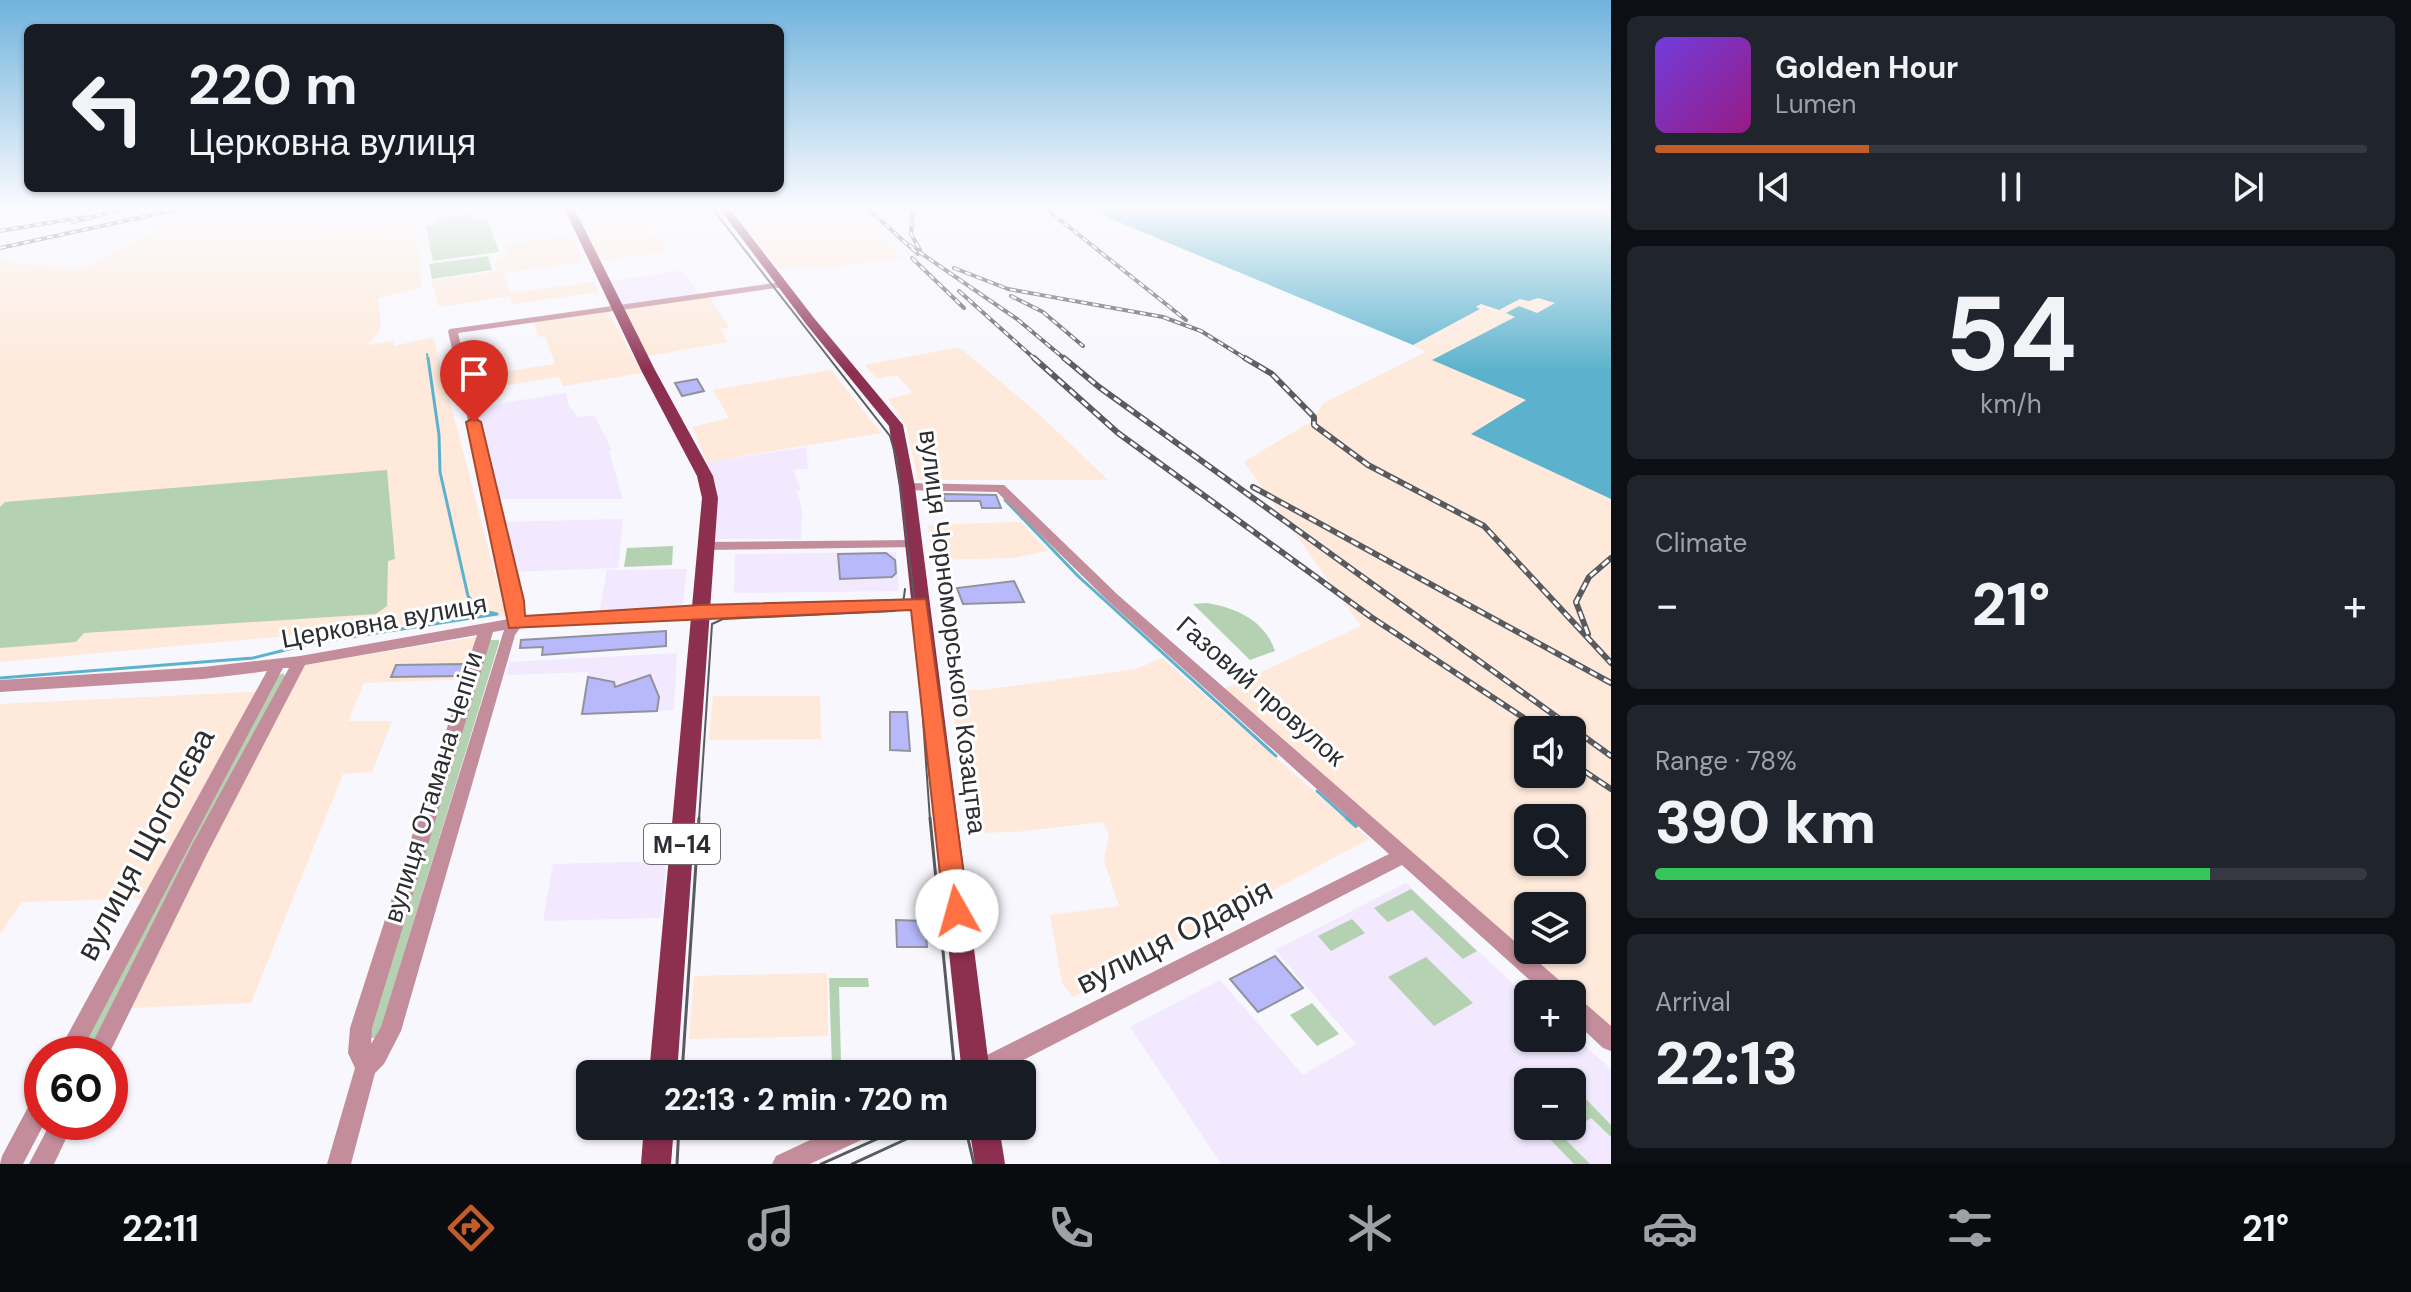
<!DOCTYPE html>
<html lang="en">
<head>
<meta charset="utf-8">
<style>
  :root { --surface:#171b24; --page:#20242c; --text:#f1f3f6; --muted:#9ea1a6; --line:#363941; --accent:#c25d2a }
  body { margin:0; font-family:"DM Sans",sans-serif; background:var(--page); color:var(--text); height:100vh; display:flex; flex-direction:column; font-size:30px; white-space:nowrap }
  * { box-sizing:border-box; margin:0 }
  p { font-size:26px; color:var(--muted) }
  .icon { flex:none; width:44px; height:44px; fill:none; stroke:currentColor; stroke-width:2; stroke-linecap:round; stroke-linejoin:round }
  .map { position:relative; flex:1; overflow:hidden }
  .side { display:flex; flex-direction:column; gap:16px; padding:16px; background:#0d0f14; width:800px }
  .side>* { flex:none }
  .banner { position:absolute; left:24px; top:24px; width:760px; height:168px; border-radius:12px; box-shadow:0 2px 6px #0004; background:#171b24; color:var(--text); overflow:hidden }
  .buttons { position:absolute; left:1514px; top:716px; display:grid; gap:16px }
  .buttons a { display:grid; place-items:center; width:72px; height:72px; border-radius:12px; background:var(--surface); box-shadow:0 2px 6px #0004; font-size:40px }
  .speed { position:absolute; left:24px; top:1036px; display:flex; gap:16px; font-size:40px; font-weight:700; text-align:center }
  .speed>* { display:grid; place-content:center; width:104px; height:104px; border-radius:50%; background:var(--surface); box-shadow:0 2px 6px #0004; line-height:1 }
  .speed .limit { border:12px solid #d22; background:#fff; color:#111 }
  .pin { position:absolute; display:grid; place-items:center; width:68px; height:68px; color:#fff; margin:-82px -34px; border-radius:50% 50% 50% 0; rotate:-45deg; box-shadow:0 0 8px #0007 }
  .pin .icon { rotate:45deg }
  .me { position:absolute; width:88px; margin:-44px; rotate:353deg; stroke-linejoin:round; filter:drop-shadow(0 0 6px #0008) }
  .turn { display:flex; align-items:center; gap:28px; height:168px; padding:0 32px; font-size:36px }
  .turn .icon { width:104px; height:104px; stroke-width:2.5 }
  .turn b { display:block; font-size:56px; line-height:68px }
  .big { font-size:60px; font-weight:800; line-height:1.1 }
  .side .card { flex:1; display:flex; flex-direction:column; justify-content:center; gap:12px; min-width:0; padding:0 28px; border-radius:12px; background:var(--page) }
  .side .dial { align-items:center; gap:0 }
  .dial b { font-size:104px; line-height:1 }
  .song { display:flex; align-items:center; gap:24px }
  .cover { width:96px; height:96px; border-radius:12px; background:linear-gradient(135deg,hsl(260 70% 55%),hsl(310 70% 35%)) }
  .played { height:8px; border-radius:4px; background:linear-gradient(90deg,var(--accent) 30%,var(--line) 30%) }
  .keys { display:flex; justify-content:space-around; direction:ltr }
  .heat { display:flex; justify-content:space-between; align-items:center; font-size:44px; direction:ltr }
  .charge { height:12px; border-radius:6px; background:linear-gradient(90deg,#34c759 78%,var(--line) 0) }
  .trip { position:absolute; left:576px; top:1060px; width:460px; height:80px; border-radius:12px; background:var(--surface); box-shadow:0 2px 6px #0004; font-weight:800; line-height:80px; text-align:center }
  .menu { display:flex; height:128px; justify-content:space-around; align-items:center; background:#090b0e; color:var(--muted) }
  .menu .icon { width:56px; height:56px }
  .menu .on { color:var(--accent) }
  .menu b { font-size:36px; color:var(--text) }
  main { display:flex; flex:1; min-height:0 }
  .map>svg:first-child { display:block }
  .commercial { fill:#f2e9fe; fill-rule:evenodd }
  .industrial { fill:#fee9da; fill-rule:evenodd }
  .green { fill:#b4d2b1 }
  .water { fill:#5cb2cd }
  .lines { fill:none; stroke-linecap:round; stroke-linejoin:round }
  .stream-far2 { stroke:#5cb2cd; stroke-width:2 }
  .stream-far1 { stroke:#5cb2cd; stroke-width:3 }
  .stream { stroke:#5cb2cd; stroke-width:4 }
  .building { fill:#b7b9fa; stroke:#92929c; stroke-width:2 }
  .minor { fill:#c38d9b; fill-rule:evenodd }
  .major { fill:#8d3050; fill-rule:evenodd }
  .tram-far1 { stroke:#595a5e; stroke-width:2 }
  .tram { stroke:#595a5e; stroke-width:3 }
  .rail-far1-casing { stroke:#595a5e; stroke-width:4 }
  .rail-casing { stroke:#595a5e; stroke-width:6 }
  .rail-far1 { stroke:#fff; stroke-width:2; stroke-dasharray:6; stroke-linecap:butt }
  .rail { stroke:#fff; stroke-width:3; stroke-dasharray:8; stroke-linecap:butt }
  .route { fill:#ff7043; stroke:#a6492c; stroke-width:2 }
  .labels { text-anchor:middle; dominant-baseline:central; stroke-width:6; stroke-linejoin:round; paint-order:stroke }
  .shield { fill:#fff; stroke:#6c6d6f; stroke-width:2 }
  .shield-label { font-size:24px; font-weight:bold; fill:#2d2e31 }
  .street-label { font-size:26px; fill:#2d2e31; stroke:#fff }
  .near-street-label { font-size:32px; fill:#2d2e31; stroke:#fff }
</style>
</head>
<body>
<main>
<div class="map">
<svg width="1611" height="1164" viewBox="0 0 1611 1164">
  <rect width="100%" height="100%" fill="#f7f7fd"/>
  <g class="commercial">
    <path d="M683,270L699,294L623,305L610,281Z"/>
    <path d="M566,393L568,405L578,417L594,415L612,450L609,451L623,499H490L467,409Z"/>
    <path d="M806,447L808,469L793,470L801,490L797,491L802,509L801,539H715L718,490L707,462Z"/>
    <path d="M623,519L618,568L510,572L493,522Z"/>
    <path d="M896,552L899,591L734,593L735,554Z"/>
    <path d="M687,569L683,603L679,607L599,613L607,570Z"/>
    <path d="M677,653L674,710L582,714L588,672L506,675L510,662Z"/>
    <path d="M666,861L661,918L543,921L553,864Z"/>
    <path d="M1406,883L1528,998V1038H1572L1573,1035L1611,1069V1164H1221L1130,1027L1220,980L1303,1075L1356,1044L1275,950ZM1528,1082H1572V1126H1528Z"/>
  </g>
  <g class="industrial">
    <path d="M0,208H96L61,216L8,222H0Z"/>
    <path d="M213,208H327L315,229L370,228L414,219L422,287L378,298L381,328L367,345L393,341L394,346L433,337L506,616L0,662V261L83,270L162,227Z"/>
    <path d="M727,208H854L902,258L811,270L807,266L780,269Z"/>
    <path d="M705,210L711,218L646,226L651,235L658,234L668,252L600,261L586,227Z"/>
    <path d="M572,235L584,262L504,273L510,293L594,282L599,292L513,304L510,296L439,307L431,280L497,271L495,262L509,254L506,244Z"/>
    <path d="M709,296L729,327L720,329L728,342L643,357L622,308Z"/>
    <path d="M1537,297L1556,303L1537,313H1507L1516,316L1526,400L1472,434L1611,499V1026L1224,689L1361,626L1244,462L1312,421L1324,403L1426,352L1413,345L1479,310L1475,308L1481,304L1499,310L1520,299ZM1528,730H1572V774H1528ZM1528,818H1572V862H1528ZM1528,906H1572V950H1528Z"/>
    <path d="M608,311L642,373L563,386L559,377L464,392L459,379L555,364L545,336L538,337L534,322Z"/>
    <path d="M959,347L1040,415L1108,480H918L906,425L888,399L913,393L897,375L877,379L865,365Z"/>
    <path d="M831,370L881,433L707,462L692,427L729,418L713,390Z"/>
    <path d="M1021,522L1048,551L1014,558L932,560L928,525Z"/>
    <path d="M477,637L470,679L364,683L348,721H392L372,772L343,774L251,1003L130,1008L297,666Z"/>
    <path d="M1162,658L1369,839L1073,997L1062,983L1050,915L1119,906L1104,860L1109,835L1103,822L1016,832L968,833L950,690H984L1136,669Z"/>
    <path d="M270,691L163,898L22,902L0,934V704Z"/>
    <path d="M713,696H820L821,739L709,740Z"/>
    <path d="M827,973L828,1036L689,1039L694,976Z"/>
  </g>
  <g class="green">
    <path d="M471,213L474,220L487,218L499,252L433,261L426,226L436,224L435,217Z"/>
    <path d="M488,256L492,270L432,279L429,264Z"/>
    <path d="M387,470L395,559L388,561L387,606L376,614L84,633L76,642L0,648V507L5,502Z"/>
    <path d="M673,546L672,565L624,567L627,548Z"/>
    <path d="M1207,603C1237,608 1265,621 1275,651L1250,660L1193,604Z"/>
    <path d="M487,640H499V643L378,1038H367Z"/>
    <path d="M283,673L286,678L93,1054H78L278,676Z"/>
    <path d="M1411,889L1477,951L1463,959L1412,910L1388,922L1374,908Z"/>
    <path d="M1352,919L1365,933L1331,951L1318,936Z"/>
    <path d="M1426,957L1473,1003L1434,1026L1388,977Z"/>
    <path d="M829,978H868L869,987H839L841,1061L832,1065Z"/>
    <path d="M1312,1003L1339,1034L1317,1046L1290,1015Z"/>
    <path d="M1586,1099L1611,1125V1137L1591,1118L1583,1123L1572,1112V1107Z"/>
    <path d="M1542,1126H1565L1572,1133L1564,1138L1590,1164H1574L1539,1128Z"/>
  </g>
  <path class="water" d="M1085,208H1611V499L1471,434L1526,400L1432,360L1515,317L1506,313L1519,306L1537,313L1555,303L1538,298L1529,301L1520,299L1499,310L1481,304L1476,307L1480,309L1413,345Z"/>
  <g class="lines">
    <path class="stream-far2" d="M427,354L428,360"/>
    <g class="stream-far1">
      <path d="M1005,500L1078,576L1276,756"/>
      <path d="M0,678L253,658L313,643L497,614L479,610L468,596L440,472L439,435L428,358"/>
      <path d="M1317,791L1349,820"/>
    </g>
    <path class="stream" d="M1347,818L1356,826"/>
  </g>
  <g class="building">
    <path d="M697,379L704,391L682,396L675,383Z"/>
    <path d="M943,494L996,495L1001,508H982L980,501H945Z"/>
    <path d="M886,553L895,560L896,573L892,577L840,579L838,554Z"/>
    <path d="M1014,581L1024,602L963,604L957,588Z"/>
    <path d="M666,631V646L542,655L543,647L520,648L521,640Z"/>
    <path d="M464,664L460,676L391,677L396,665Z"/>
    <path d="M650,675L659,697L657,711L582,714L588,677L614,682L615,687Z"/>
    <path d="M890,712H907L910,751L890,750Z"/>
    <path d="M896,920L925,921L927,947H897Z"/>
    <path d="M1275,956L1303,988L1258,1012L1230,979Z"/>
  </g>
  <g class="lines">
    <g class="minor">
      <path d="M781,282L784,283V287L458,333L522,601L523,618L701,606L919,598L926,603L924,606L701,616L520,628L515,635L401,1031L384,1064L375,1073L351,1164H327L355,1068L348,1053L350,1028L477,635L305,665L207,854L109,1054H87L193,843L289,668H283L80,1054H57L267,671L203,679L0,692V680L203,667L300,656L509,619L508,601L448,331L450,329ZM504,630L381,1027L371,1044L372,1028L493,632Z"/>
      <path d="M907,483L1004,485L1118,595L1567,987L1570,994H1545L1402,865L996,1074H962L965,1066L1389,854L1108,601L997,492L903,490L901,487L903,484Z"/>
      <path d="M913,540L920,544L918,547L705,550L698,546L705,542Z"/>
      <path d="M1572,995L1579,998L1611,1026V1051L1603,1048L1572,1019Z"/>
      <path d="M42,1093V1122H45L23,1164H0L2,1156L34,1096Z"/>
      <path d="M51,1122H74L54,1164H29Z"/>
      <path d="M840,1126H878L874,1134L810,1164H772L776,1156Z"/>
    </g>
    <g class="major">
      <path d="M564,208H574L655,370L713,476L718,498L677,1074H649L702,498L697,476L641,370Z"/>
      <path d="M719,208H729L814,318L903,425L915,487L990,1074H962L899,487L889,426L806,324Z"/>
      <path d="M644,1126H674L671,1164H641Z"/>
      <path d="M969,1126H999L1005,1164H975Z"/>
    </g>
    <g class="tram-far1">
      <path d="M712,208L890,436L897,460L915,604L930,820"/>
      <path d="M699,820L712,624L723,619L894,611L903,604L905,589"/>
    </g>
    <g class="tram">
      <path d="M930,818L955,1074"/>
      <path d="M682,1074L699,818"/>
      <path d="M965,1126L974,1164"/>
      <path d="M677,1164L679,1126"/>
      <path d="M821,1164L906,1126"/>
      <path d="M852,1164L913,1136L923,1126"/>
    </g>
    <g class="rail-far1-casing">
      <g id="rail-far1">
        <path d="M867,208L918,254"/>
        <path d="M913,208L911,234L920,250"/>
        <path d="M1045,208L1186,320"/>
        <path d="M73,222L127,208"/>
        <path d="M0,231L83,217"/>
        <path d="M909,245L1017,319L1066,360"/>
        <path d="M0,248L184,208"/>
        <path d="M912,258L964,308"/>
        <path d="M954,268L1008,289L1163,317L1201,331L1248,360"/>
        <path d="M959,291L1036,360"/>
        <path d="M1011,296L1043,312L1083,346"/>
      </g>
    </g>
    <g class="rail-casing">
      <g id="rail">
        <path d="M1034,358L1118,433L1371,617L1542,730"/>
        <path d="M1064,358L1099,387L1611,756"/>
        <path d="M1245,358L1272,374L1314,417V425L1368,465L1484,526L1611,663"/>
        <path d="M1253,487L1611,683"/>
        <path d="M1588,634L1576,602L1589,577L1611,558"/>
        <path d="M1572,763L1611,789"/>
      </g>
    </g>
    <use href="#rail-far1" class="rail-far1"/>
    <use href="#rail" class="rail"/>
  </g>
  <linearGradient id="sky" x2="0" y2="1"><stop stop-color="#70b3dd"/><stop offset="0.56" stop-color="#fbfbfe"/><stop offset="1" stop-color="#fbfbfe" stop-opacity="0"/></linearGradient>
  <rect width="1611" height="371" fill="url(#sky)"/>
  <path class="route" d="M474,418L481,422L524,601L525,616L701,605L926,599L969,911L966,919L957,922L948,919L944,911L911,610L509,628L466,422Z"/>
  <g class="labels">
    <rect class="shield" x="644" y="824" width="76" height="40" rx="6"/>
    <g class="shield-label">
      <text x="682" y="844">М-14</text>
    </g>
    <g class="street-label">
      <text transform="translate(384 621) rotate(-10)">Церковна вулиця</text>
      <text transform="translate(953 632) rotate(83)">вулиця Чорноморського Козацтва</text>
      <text transform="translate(1261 691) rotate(41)">Газовий провулок</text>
      <text transform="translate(433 787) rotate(-73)">вулиця Отамана Чепіги</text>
    </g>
    <g class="near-street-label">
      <text transform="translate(145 844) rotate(-62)">вулиця Щоголєва</text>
      <text transform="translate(1174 936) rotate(-27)">вулиця Одарія</text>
    </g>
  </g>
</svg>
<div class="buttons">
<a><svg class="icon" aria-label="sound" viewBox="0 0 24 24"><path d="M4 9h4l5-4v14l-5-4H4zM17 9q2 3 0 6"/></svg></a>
<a><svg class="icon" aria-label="search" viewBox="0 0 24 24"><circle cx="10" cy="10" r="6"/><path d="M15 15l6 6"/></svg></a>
<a><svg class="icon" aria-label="layers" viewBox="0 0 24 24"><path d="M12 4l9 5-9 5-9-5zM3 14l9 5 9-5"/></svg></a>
<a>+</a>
<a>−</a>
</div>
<div class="speed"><div class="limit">60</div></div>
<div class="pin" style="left:474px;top:422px;background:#d93025"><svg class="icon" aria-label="arrive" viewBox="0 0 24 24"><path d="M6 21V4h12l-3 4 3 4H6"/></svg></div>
<svg class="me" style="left:957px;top:911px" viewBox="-20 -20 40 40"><circle r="19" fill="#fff"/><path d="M0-13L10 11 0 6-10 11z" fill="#ff7043"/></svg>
<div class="trip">22:13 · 2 min · 720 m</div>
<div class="banner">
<div class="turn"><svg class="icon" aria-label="left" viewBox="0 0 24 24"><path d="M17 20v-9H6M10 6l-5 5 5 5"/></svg><div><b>220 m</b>Церковна вулиця</div></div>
</div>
</div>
<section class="side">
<div class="card">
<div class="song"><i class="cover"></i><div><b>Golden Hour</b><p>Lumen</p></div></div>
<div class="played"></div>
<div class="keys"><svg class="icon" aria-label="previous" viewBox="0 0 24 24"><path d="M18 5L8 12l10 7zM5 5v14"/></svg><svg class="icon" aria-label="pause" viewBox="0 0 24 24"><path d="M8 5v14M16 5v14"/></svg><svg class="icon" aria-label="next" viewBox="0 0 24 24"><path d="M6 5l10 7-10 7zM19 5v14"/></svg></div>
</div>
<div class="card dial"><b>54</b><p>km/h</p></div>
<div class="card"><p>Climate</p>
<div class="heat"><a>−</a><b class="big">21°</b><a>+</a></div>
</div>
<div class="card"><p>Range · 78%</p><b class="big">390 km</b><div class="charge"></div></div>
<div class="card"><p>Arrival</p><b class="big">22:13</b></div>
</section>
</main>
<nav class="menu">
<b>22:11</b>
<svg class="icon on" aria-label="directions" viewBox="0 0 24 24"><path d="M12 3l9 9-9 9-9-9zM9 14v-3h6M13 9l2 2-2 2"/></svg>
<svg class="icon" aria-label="music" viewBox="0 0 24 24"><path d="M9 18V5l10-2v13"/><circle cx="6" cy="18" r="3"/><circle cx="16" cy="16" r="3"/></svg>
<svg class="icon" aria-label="phone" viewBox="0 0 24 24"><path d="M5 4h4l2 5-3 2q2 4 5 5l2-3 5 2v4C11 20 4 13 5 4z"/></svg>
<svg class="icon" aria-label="climate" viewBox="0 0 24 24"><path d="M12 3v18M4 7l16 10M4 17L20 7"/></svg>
<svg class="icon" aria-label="car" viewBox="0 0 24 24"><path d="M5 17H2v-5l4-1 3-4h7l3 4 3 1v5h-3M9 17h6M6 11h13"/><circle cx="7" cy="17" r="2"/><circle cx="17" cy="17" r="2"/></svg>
<svg class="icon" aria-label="filters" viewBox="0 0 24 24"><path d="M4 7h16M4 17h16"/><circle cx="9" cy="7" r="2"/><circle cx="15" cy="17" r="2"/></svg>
<b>21°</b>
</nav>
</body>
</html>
